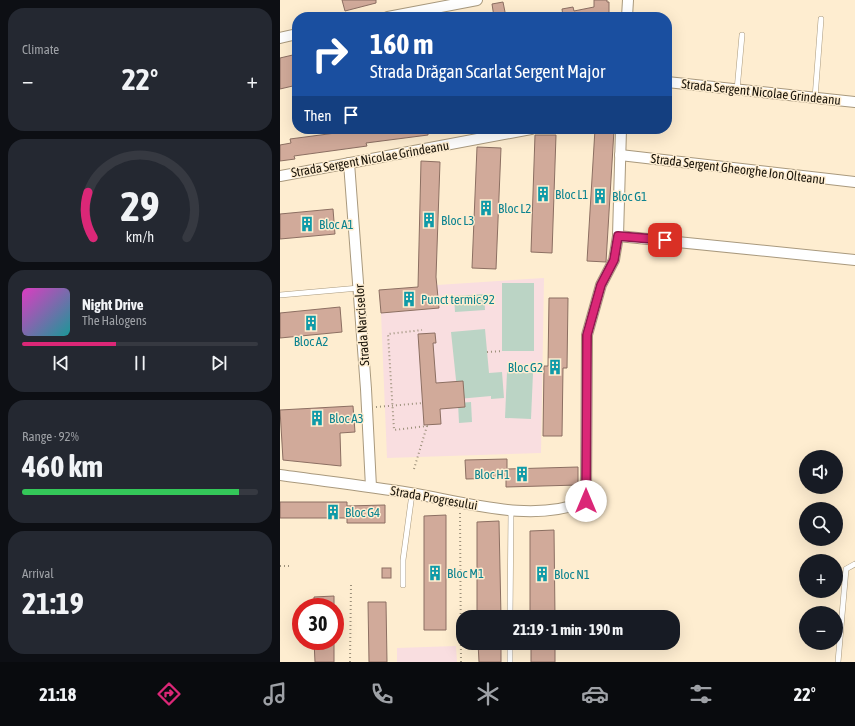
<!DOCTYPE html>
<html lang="en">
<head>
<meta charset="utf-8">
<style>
  :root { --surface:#171b24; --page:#242831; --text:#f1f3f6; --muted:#9ea1a6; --line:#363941; --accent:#db2777 }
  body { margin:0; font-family:"Asap Condensed",sans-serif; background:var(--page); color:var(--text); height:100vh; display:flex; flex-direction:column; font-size:15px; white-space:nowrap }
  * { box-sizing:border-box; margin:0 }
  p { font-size:13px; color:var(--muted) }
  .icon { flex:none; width:22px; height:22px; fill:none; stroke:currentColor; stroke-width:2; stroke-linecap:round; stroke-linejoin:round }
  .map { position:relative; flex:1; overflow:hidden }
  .sheet { display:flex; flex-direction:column; gap:8px; padding:8px; background:#0d0f14; width:280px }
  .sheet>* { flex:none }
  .guide { position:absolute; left:12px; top:12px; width:380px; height:122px; border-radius:16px; box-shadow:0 4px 16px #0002; background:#1a4fa0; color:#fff; overflow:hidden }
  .buttons { position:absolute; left:519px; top:450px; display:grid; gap:8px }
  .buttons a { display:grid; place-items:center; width:44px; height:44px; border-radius:50%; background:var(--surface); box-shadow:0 4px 16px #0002; font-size:20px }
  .speed { position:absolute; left:12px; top:598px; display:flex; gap:8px; font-size:20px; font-weight:700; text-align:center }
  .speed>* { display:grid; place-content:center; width:52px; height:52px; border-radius:50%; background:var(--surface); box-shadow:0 4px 16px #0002; line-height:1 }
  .speed .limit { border:6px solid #d22; background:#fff; color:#111 }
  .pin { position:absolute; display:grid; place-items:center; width:34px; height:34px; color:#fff; margin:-17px; border-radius:8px; box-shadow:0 2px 6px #0006 }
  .me { position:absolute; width:44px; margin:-22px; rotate:0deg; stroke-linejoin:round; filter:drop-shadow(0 0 3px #0008) }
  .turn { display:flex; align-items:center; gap:14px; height:84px; padding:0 12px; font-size:18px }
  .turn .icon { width:52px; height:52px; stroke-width:2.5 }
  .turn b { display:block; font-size:28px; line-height:34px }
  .then { display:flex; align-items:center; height:38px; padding:0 12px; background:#0003; gap:8px; font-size:15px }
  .big { font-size:30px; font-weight:700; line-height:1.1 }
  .sheet .widget { flex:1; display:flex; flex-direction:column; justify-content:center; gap:6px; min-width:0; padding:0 14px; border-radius:16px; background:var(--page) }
  .sheet .dial { align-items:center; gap:0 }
  .dial svg { height:104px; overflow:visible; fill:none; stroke:var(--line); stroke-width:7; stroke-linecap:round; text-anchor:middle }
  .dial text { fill:var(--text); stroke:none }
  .song { display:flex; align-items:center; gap:12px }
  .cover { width:48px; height:48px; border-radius:6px; background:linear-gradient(135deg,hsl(310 70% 55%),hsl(180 70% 35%)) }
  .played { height:4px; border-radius:2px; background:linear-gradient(90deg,var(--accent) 40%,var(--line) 40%) }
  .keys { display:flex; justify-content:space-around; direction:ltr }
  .heat { display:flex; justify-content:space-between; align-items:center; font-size:22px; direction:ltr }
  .charge { height:6px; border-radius:3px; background:linear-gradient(90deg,#34c759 92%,var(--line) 0) }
  .trip { position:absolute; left:176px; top:610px; width:224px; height:40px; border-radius:16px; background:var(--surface); box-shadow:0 4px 16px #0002; font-weight:700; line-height:40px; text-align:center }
  .tabs { display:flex; height:64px; justify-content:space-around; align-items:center; background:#090b0e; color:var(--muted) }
  .tabs .icon { width:28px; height:28px }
  .tabs .selected { color:var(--accent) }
  .tabs b { font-size:18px; color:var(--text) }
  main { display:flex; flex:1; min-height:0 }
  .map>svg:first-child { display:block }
  .education { fill:#f9dee0 }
  .green { fill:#bbd4c5 }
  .building { fill:#d1aa9a; stroke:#8c6f62 }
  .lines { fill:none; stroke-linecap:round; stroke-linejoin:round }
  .service-casing { stroke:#a9997d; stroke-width:6 }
  .minor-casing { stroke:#a9997d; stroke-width:12 }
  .path { stroke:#9d917b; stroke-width:2; stroke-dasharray:1 3; stroke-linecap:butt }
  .service { stroke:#fff; stroke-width:5 }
  .minor { stroke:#fff; stroke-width:10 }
  .route-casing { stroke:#8e194d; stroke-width:10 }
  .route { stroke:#db2777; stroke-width:7 }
  .labels { text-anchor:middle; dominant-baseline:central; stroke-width:3; stroke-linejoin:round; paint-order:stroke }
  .street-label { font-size:13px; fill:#1a1409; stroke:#feedd0 }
  .culture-label { font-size:13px; fill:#0d838f; stroke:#feedd0; text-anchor:start }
</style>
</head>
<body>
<main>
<section class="sheet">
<div class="widget"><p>Climate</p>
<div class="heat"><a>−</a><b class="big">22°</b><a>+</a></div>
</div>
<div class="widget dial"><svg viewBox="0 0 100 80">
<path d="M14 69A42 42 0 1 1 86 69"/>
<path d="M14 69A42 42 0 0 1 10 34" stroke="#db2777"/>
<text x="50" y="56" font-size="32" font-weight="700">29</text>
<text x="50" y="72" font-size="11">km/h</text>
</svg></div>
<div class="widget">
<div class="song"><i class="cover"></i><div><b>Night Drive</b><p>The Halogens</p></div></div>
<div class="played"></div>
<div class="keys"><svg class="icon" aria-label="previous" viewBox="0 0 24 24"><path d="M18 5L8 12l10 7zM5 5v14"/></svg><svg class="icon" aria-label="pause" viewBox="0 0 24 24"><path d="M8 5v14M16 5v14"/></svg><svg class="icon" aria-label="next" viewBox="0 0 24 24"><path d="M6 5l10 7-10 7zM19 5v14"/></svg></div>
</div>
<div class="widget"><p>Range · 92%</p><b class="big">460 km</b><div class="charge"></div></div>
<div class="widget"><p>Arrival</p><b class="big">21:19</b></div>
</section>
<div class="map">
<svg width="575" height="662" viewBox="0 0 575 662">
  <rect width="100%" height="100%" fill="#feedd0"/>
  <g class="education">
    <path d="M264,278L261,453L107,458L101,313L159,308L157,285Z"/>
    <path d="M176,646L177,662H117V648Z"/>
  </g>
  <g class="green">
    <rect x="222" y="283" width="32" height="68"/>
    <path d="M204,294L205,310L175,312L174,296Z"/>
    <path d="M205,329L209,373L222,372L224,398L211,399V396L178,399L171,332Z"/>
    <path d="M227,372L253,373L251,419L225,418Z"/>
    <path d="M191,402L192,422L179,423L178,403Z"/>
  </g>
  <g class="building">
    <path d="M62,0H96V3L65,11Z"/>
    <path d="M314,0H327V2H329V17H283L282,9L293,7L294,11L314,7Z"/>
    <path d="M223,2L226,17H214L212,4Z"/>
    <path d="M17,54V85L0,89V58Z"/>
    <path d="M86,129H148V135L86,143L87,146L14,156L15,159L0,161V145L11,143L10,139Z"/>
    <path d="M315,129L334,130L326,262L307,261Z"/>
    <path d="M255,135H276L272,253L251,252Z"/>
    <path d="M197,147L221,148L216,269L192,268Z"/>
    <path d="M141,161L160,162L156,277L159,308L101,313L99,290L138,287Z"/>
    <path d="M53,209L55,234L0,239V214Z"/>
    <path d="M269,298H288L287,368H283L282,436H263L264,366H268Z"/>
    <path d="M60,307L62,332L0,338V313Z"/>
    <path d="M155,333L156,343H153L156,383L183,381L185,407L160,409L161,424L144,425L138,334Z"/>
    <path d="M73,406L75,432L60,433L61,466L3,460L0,410Z"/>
    <path d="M227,459V469L298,467V485L226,487V478L186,479L185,460Z"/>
    <path d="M0,502H67V506L105,505V523H67V518H0Z"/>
    <path d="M166,515V630H144V516Z"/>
    <path d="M219,521L221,617H197V522Z"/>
    <path d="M274,530L275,617H250V531Z"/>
    <rect x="102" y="568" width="9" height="10"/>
    <path d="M54,596V607H34V597Z"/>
    <path d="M88,602H106L107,662H89Z"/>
    <path d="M34,641H54V662H35Z"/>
    <path d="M198,643H221V662H199Z"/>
    <rect x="251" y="643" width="24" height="19"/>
  </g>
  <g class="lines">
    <g class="service-casing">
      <g id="service">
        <path d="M457,90L462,35"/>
        <path d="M535,98L541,19"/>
        <path d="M0,295L79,288"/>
        <path d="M123,585V560L132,494"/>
        <path d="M230,617L231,511"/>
        <path d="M230,662V643"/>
        <path d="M558,662L566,569L575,564"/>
      </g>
    </g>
    <g class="minor-casing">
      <g id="minor">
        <path d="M108,17L197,0"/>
        <path d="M347,17L348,0"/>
        <path d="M0,38L17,34"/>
        <path d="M387,82L575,102"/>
        <path d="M340,155L575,182"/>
        <path d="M69,163L86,389L91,487"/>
        <path d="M0,176L251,129"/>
        <path d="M338,236L575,260"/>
        <path d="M0,475C43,481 87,486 130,493C185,502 253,524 306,501L307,335L321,285L334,260L338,236L341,129"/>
      </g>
    </g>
    <g class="path">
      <path d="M207,352L222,351"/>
      <path d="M96,407L143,403"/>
      <path d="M134,469L147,426L114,430L108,334L142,330"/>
      <path d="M180,513L181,662"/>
      <path d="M0,566H10"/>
      <path d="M70,662L71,585"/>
    </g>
    <use href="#service" class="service"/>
    <use href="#minor" class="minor"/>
  </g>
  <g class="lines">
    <g class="route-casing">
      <path id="route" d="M306,501L307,335L321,285L334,260L338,236L385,240"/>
    </g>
    <use href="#route" class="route"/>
  </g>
  <defs>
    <g id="building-bare" transform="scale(1.2)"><path d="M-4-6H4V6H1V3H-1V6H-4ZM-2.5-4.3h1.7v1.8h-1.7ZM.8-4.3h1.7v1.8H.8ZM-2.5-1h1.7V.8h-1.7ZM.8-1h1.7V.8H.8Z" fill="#0f9aa8" stroke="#feedd0" stroke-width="2.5" paint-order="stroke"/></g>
  </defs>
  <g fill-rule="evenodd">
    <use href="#building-bare" x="263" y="194"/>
    <use href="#building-bare" x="320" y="196"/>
    <use href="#building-bare" x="206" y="208"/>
    <use href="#building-bare" x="149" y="220"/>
    <use href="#building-bare" x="27" y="224"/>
    <use href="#building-bare" x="129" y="299"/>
    <use href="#building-bare" x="31" y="323"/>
    <use href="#building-bare" x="275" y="367"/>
    <use href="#building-bare" x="37" y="418"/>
    <use href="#building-bare" x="242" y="474"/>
    <use href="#building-bare" x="53" y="512"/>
    <use href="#building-bare" x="155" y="573"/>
    <use href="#building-bare" x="262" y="574"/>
  </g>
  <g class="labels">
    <g class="street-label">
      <text transform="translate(481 92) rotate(6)">Strada Sergent Nicolae Grindeanu</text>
      <text transform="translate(90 159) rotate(-10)">Strada Sergent Nicolae Grindeanu</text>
      <text transform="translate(458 169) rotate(7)">Strada Sergent Gheorghe Ion Olteanu</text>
      <text transform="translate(82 325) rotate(-94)">Strada Narciselor</text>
      <text transform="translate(154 498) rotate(10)">Strada Progresului</text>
    </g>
    <g class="culture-label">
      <text x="275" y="194">Bloc L1</text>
      <text x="332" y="196">Bloc G1</text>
      <text x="218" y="208">Bloc L2</text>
      <text x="161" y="220">Bloc L3</text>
      <text x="39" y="224">Bloc A1</text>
      <text x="141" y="299">Punct termic 92</text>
      <text x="31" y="341" text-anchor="middle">Bloc A2</text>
      <text x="263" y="367" text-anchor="end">Bloc G2</text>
      <text x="49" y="418">Bloc A3</text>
      <text x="230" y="474" text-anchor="end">Bloc H1</text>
      <text x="65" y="512">Bloc G4</text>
      <text x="167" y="573">Bloc M1</text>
      <text x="274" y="574">Bloc N1</text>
    </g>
  </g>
</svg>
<div class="buttons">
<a><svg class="icon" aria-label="sound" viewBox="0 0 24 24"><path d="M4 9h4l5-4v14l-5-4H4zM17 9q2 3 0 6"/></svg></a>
<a><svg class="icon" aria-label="search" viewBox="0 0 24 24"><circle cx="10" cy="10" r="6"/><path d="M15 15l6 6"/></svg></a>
<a>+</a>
<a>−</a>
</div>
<div class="speed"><div class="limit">30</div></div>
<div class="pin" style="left:385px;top:240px;background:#d93025"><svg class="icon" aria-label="arrive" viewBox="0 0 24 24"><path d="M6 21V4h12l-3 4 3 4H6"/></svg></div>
<svg class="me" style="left:306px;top:501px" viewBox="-20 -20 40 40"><circle r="19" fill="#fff"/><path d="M0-13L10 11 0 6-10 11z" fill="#db2777"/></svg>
<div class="trip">21:19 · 1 min · 190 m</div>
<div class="guide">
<div class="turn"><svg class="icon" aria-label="right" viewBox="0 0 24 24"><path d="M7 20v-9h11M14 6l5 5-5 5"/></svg><div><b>160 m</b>Strada Drăgan Scarlat Sergent Major</div></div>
<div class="then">Then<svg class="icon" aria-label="arrive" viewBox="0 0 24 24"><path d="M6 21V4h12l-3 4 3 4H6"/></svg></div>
</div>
</div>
</main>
<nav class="tabs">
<b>21:18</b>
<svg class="icon selected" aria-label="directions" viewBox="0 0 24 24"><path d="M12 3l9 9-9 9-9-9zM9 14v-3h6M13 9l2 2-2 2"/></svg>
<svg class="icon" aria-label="music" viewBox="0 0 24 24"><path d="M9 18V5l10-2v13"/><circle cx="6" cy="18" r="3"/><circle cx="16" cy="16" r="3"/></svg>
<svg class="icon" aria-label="phone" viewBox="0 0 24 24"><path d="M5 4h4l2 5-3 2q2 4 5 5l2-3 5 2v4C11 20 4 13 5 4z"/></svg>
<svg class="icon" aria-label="climate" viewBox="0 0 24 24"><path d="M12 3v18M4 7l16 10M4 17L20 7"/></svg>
<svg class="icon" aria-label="car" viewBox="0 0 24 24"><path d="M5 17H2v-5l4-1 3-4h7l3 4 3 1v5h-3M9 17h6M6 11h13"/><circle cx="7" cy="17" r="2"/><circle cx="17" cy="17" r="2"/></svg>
<svg class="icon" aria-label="filters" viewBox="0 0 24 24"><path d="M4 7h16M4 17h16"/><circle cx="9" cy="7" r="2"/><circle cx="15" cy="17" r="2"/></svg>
<b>22°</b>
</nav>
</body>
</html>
